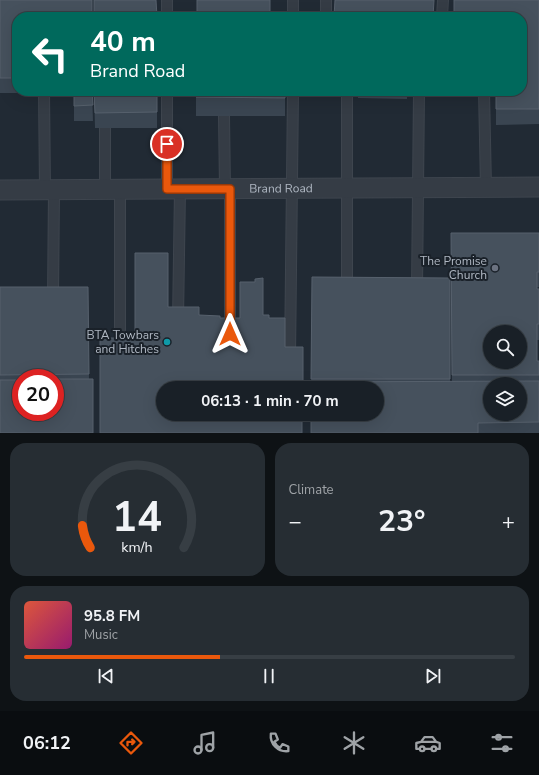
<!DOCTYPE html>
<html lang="en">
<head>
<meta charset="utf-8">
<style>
  :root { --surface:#192027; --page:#262d33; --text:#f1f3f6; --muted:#9fa3a7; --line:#373e44; --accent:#ea580c }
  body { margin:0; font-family:"Nunito Sans",sans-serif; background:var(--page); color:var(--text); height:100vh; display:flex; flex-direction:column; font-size:15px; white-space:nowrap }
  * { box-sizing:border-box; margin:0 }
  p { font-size:13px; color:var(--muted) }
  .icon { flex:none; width:22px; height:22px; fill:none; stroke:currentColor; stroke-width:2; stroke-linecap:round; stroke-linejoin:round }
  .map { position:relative; height:433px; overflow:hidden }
  .side { display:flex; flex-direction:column; gap:10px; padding:10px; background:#0e1215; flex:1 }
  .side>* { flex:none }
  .guide { position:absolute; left:12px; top:12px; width:515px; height:84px; border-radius:16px; box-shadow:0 4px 16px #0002,0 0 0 1px var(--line); background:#00695c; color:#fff; overflow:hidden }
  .controls { position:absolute; left:483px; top:325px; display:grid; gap:8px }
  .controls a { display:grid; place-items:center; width:44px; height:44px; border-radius:50%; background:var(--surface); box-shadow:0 4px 16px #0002,0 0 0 1px var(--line); font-size:20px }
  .speed { position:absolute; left:12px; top:369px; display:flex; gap:8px; font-size:20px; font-weight:700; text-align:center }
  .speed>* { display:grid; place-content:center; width:52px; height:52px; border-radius:50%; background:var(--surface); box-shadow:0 4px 16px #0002,0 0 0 1px var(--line); line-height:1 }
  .speed .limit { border:6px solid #d22; background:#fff; color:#111 }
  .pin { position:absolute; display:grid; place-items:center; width:34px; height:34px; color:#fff; margin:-17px; border:2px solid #fff; border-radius:50%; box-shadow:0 1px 4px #0007 }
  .me { position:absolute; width:44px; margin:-22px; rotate:0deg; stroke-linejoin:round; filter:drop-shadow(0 0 3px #0008) }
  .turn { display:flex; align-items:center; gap:14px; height:84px; padding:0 12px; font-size:18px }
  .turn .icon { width:52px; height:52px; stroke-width:2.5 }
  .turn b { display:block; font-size:28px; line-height:34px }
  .big { font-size:30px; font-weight:700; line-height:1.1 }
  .side .card { flex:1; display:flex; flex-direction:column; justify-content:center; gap:6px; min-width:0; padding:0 14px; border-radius:16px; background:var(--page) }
  .side .dial { align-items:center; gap:0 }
  .dial svg { height:104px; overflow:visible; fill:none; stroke:var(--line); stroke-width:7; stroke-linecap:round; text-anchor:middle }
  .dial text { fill:var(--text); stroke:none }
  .song { display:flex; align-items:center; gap:12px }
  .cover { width:48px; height:48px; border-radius:6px; background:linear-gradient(135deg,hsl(10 70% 55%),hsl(320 70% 35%)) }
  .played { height:4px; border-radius:2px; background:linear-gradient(90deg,var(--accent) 40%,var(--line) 40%) }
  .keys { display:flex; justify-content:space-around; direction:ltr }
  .heat { display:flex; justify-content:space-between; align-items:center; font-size:22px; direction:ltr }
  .side .tiles { flex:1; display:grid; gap:10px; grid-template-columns:1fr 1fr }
  .card:last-child { grid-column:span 2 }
  .trip { position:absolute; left:156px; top:381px; width:228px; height:40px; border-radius:20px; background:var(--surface); box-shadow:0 4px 16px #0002,0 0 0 1px var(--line); font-weight:700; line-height:40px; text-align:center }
  .tab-bar { display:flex; height:64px; justify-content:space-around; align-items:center; background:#0a0d10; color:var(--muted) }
  .tab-bar .icon { width:28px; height:28px }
  .tab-bar .active { color:var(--accent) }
  .tab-bar b { font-size:18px; color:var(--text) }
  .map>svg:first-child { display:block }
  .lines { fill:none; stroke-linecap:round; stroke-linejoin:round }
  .lane-casing { stroke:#3e454e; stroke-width:12 }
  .street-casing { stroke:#3e454e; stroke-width:21 }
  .lane { stroke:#353c45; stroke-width:10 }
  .street { stroke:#353c45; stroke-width:19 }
  .wall { fill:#3a4551; fill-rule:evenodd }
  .building { fill:#46515d; stroke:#57616d; fill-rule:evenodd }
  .route-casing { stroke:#983908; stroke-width:10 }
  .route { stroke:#ea580c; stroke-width:7 }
  .worship-dot { fill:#6b7280; stroke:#1a2129; stroke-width:1.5 }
  .culture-dot { fill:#0f9aa8; stroke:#1a2129; stroke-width:1.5 }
  .labels { text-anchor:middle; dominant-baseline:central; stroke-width:4; stroke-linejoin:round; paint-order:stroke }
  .street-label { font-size:12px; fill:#afb7c2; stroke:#1a2129 }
  .poi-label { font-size:12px; fill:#afb7c2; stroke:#1a2129; text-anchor:end }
</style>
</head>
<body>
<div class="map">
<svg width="539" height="433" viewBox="0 0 539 433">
  <rect width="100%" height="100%" fill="#212a34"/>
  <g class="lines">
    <g class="lane-casing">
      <g id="lane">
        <path d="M167,0V17"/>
        <path d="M326,0V17"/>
        <path d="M293,17V0"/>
        <path d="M442,17L443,0"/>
        <path d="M44,91L45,190"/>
        <path d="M167,91V189"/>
        <path d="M347,91V291"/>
        <path d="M484,91L486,188"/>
        <path d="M224,116L225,189"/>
        <path d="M105,189V128"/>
        <path d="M120,189V351"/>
        <path d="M417,291L419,91"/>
        <path d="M53,300L54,190"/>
        <path d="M178,321L180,189"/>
        <path d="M230,331V189"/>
        <path d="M290,359L293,91"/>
      </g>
    </g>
    <g class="street-casing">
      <g id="street">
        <path id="s1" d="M0,190L539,187"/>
      </g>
    </g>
    <use href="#lane" class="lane"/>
    <use href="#street" class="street"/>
  </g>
  <g class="wall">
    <path d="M0,0L17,17V91H22V93H0Z"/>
    <path d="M539,0V124L496,125V91Z"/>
    <path d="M74,91H92L93,121H74Z"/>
    <path d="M94,91H157V128H95Z"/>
    <rect x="196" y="91" width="89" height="25"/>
    <path d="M358,91H407V99L358,98Z"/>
    <path d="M451,233H539V287H537V289H539V340H537V361H539V433H311L312,277L450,278V382H452Z"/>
    <path d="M0,287H88L89,379H93V433H0ZM21,378H55V412H21Z"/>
  </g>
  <g class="building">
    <path d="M0,0H92V17H17V78H0Z"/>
    <path d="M94,0H156L157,17H94Z"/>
    <rect x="197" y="0" width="73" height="17"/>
    <path d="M335,0H434L433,17H334Z"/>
    <path d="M454,0H539V109H496V91H522V17H454Z"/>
    <path d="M74,91H92L93,105L74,106Z"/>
    <path d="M94,91H157V112L95,113Z"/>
    <path d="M196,91H285V98L196,97Z"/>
    <path d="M451,233H539V272H537V289H539V324H537V361H539V375H452ZM490,332H520V362H490Z"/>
    <path d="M135,253H168V307H199V315L220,316V318H240V282H255V279L263,278V315H269V318H285V347H303V388H163V414H302V433H100V338H135Z"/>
    <path d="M312,277L450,278V379H311Z"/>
    <path d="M0,287H88L89,374L0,375Z"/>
    <path d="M55,379H93V433H0V380H21V412H55Z"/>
    <path d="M539,381V422L478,423V433H311V414H377V388H310V382ZM490,384H520V414H490Z"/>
  </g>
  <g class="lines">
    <g class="route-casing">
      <path id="route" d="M167,144V189H230V334"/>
    </g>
    <use href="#route" class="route"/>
  </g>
  <circle class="worship-dot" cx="495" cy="268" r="4"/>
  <circle class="culture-dot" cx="167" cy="342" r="4"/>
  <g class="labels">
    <g class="street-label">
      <text stroke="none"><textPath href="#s1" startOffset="281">Brand Road</textPath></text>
    </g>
    <g class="poi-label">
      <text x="487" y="261">The Promise<tspan x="487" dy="14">Church</tspan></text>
      <text x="159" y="335">BTA Towbars<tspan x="159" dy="14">and Hitches</tspan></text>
    </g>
  </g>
</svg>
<div class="controls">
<a><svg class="icon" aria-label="search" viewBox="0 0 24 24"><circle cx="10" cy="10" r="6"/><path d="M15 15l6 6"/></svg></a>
<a><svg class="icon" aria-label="layers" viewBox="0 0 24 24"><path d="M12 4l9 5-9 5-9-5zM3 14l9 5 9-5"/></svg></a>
</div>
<div class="speed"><div class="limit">20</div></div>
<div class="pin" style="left:167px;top:144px;background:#d93025"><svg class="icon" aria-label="arrive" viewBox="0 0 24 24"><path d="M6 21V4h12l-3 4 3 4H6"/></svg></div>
<svg class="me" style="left:230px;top:334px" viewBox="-20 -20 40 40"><path d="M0-17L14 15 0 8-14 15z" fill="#ea580c" stroke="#fff" stroke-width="4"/></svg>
<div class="trip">06:13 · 1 min · 70 m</div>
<div class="guide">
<div class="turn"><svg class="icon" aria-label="left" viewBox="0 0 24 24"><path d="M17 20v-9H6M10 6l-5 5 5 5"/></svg><div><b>40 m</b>Brand Road</div></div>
</div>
</div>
<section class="side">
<div class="tiles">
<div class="card dial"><svg viewBox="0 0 100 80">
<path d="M14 69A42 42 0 1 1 86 69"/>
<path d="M14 69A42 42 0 0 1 8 52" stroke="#ea580c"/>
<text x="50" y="56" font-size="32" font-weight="700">14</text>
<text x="50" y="72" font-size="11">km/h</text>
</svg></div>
<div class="card"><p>Climate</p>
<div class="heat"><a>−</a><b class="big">23°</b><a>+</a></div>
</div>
<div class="card">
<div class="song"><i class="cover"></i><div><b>95.8 FM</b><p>Music</p></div></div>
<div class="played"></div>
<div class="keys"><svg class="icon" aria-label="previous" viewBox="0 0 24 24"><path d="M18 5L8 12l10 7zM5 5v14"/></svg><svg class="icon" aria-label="pause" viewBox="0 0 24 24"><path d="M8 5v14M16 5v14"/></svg><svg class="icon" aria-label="next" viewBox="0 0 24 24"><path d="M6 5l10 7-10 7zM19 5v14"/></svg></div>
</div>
</div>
</section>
<nav class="tab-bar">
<b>06:12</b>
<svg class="icon active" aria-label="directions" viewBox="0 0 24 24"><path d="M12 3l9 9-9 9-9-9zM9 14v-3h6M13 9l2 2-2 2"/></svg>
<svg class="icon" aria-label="music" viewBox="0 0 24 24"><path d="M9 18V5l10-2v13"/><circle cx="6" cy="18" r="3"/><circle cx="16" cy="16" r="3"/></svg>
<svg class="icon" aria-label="phone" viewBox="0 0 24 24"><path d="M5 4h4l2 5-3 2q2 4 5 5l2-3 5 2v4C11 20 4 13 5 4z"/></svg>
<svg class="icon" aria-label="climate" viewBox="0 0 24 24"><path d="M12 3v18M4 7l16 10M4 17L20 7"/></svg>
<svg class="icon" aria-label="car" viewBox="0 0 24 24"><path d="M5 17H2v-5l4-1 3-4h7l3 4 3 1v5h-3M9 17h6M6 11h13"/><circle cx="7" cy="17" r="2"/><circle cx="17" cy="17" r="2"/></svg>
<svg class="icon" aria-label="filters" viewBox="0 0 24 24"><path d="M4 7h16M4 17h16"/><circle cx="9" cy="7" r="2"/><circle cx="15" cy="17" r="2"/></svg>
</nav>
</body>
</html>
